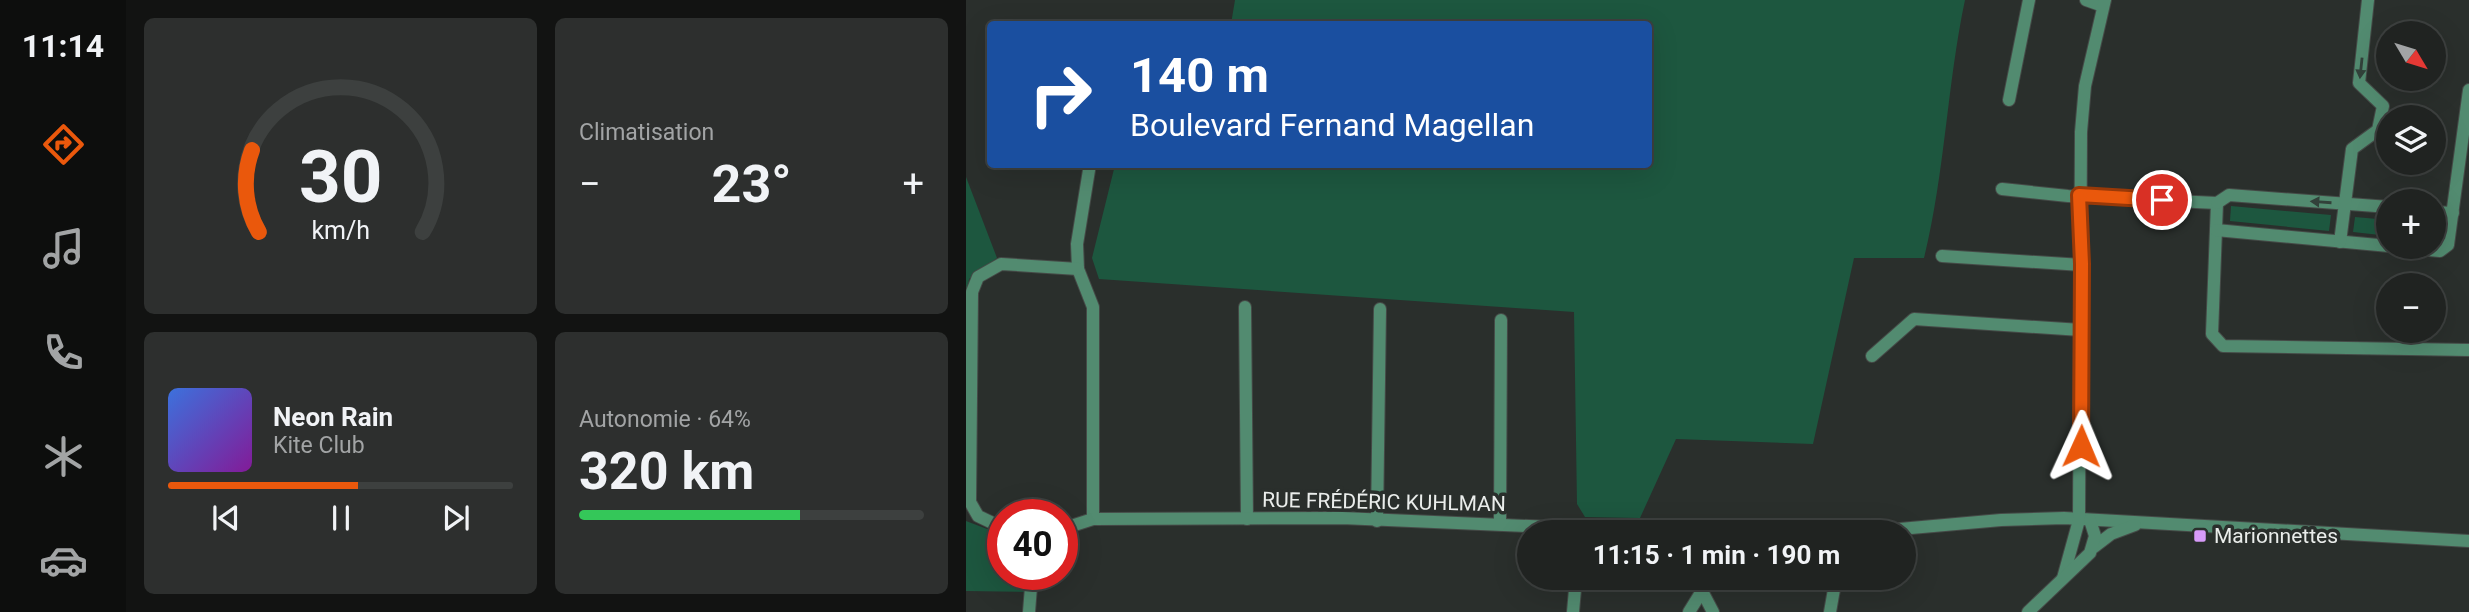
<!DOCTYPE html>
<html lang="fr">
<head>
<meta charset="utf-8">
<style>
  :root { --surface:#202321; --page:#2d2f2e; --text:#f1f3f6; --muted:#a2a4a5; --line:#3d403f; --accent:#ea580c }
  body { margin:0; font-family:Roboto,sans-serif; background:var(--page); color:var(--text); height:100vh; display:flex; flex-direction:column; font-size:26px; white-space:nowrap }
  * { box-sizing:border-box; margin:0 }
  p { font-size:23px; color:var(--muted) }
  .icon { flex:none; width:38px; height:38px; fill:none; stroke:currentColor; stroke-width:2; stroke-linecap:round; stroke-linejoin:round }
  .map { position:relative; flex:1; overflow:hidden }
  .drawer { display:flex; flex-direction:column; gap:18px; padding:18px; background:#121312; width:840px }
  .drawer>* { flex:none }
  .top-card { position:absolute; left:21px; top:21px; width:665px; height:147px; border-radius:7px; box-shadow:0 7px 28px #0002,0 0 0 2px var(--line); background:#1a4fa0; color:#fff; overflow:hidden }
  .needle { width:46px; rotate:128deg }
  .tools { position:absolute; left:1410px; top:21px; display:grid; gap:14px }
  .tools a { display:grid; place-items:center; width:70px; height:70px; border-radius:50%; background:var(--surface); box-shadow:0 7px 28px #0002,0 0 0 2px var(--line); font-size:35px }
  .speed { position:absolute; left:21px; top:499px; display:flex; gap:14px; font-size:35px; font-weight:700; text-align:center }
  .speed>* { display:grid; place-content:center; width:91px; height:91px; border-radius:50%; background:var(--surface); box-shadow:0 7px 28px #0002,0 0 0 2px var(--line); line-height:1 }
  .speed .limit { border:10px solid #d22; background:#fff; color:#111 }
  .pin { position:absolute; display:grid; place-items:center; width:60px; height:60px; color:#fff; margin:-30px; border:4px solid #fff; border-radius:50%; box-shadow:0 2px 7px #0007 }
  .me { position:absolute; width:77px; margin:-38px; rotate:1deg; stroke-linejoin:round; filter:drop-shadow(0 0 5px #0008) }
  .turn { display:flex; align-items:center; gap:24px; height:147px; padding:0 28px; font-size:32px }
  .turn .icon { width:91px; height:91px; stroke-width:2.5 }
  .turn b { display:block; font-size:49px; line-height:60px }
  .big { font-size:52px; font-weight:700; line-height:1.1 }
  .drawer .widget { flex:1; display:flex; flex-direction:column; justify-content:center; gap:10px; min-width:0; padding:0 24px; border-radius:10px; background:var(--page) }
  .drawer .dial { align-items:center; gap:0 }
  .dial svg { height:182px; overflow:visible; fill:none; stroke:var(--line); stroke-width:7; stroke-linecap:round; text-anchor:middle }
  .dial text { fill:var(--text); stroke:none }
  .song { display:flex; align-items:center; gap:21px }
  .cover { width:84px; height:84px; border-radius:10px; background:linear-gradient(135deg,hsl(220 70% 55%),hsl(290 70% 35%)) }
  .played { height:7px; border-radius:4px; background:linear-gradient(90deg,var(--accent) 55%,var(--line) 55%) }
  .keys { display:flex; justify-content:space-around; direction:ltr }
  .heat { display:flex; justify-content:space-between; align-items:center; font-size:38px; direction:ltr }
  .charge { height:10px; border-radius:5px; background:linear-gradient(90deg,#34c759 64%,var(--line) 0) }
  .drawer .tiles { flex:1; display:grid; gap:18px; grid-template-columns:repeat(2,1fr) }
  .trip { position:absolute; left:551px; top:520px; width:399px; height:70px; border-radius:35px; background:var(--surface); box-shadow:0 7px 28px #0002,0 0 0 2px var(--line); font-weight:700; line-height:70px; text-align:center }
  main { display:flex; flex:1; min-height:0 }
  .tabs { display:flex; flex-direction:column; width:126px; justify-content:space-around; align-items:center; background:#0d0e0d; color:var(--muted) }
  .tabs .icon { width:49px; height:49px }
  .tabs .active { color:var(--accent) }
  .tabs b { font-size:32px; color:var(--text) }
  .map>svg:first-child { display:block }
  .green { fill:#1d573f }
  .lines { fill:none; stroke-linecap:round; stroke-linejoin:round }
  .minor-casing { stroke:#454a47; stroke-width:14 }
  .minor { stroke:#528b70; stroke-width:12 }
  .oneway { fill:#32413a }
  .route-casing { stroke:#983908; stroke-width:18 }
  .route { stroke:#ea580c; stroke-width:12 }
  .poi-dot { fill:#d79bf9; stroke:#2a2f2c; stroke-width:2.5 }
  .labels { text-anchor:middle; dominant-baseline:central; stroke-width:7; stroke-linejoin:round; paint-order:stroke }
  .street-label { font-size:21px; fill:#eaedeb; stroke:#2a2f2c }
  .poi-label { font-size:21px; fill:#eaedeb; stroke:#2a2f2c; text-anchor:start }
</style>
</head>
<body>
<main>
<nav class="tabs">
<b>11:14</b>
<svg class="icon active" aria-label="directions" viewBox="0 0 24 24"><path d="M12 3l9 9-9 9-9-9zM9 14v-3h6M13 9l2 2-2 2"/></svg>
<svg class="icon" aria-label="music" viewBox="0 0 24 24"><path d="M9 18V5l10-2v13"/><circle cx="6" cy="18" r="3"/><circle cx="16" cy="16" r="3"/></svg>
<svg class="icon" aria-label="phone" viewBox="0 0 24 24"><path d="M5 4h4l2 5-3 2q2 4 5 5l2-3 5 2v4C11 20 4 13 5 4z"/></svg>
<svg class="icon" aria-label="climate" viewBox="0 0 24 24"><path d="M12 3v18M4 7l16 10M4 17L20 7"/></svg>
<svg class="icon" aria-label="car" viewBox="0 0 24 24"><path d="M5 17H2v-5l4-1 3-4h7l3 4 3 1v5h-3M9 17h6M6 11h13"/><circle cx="7" cy="17" r="2"/><circle cx="17" cy="17" r="2"/></svg>
</nav>
<section class="drawer">
<div class="tiles">
<div class="widget dial"><svg viewBox="0 0 100 80">
<path d="M14 69A42 42 0 1 1 86 69"/>
<path d="M14 69A42 42 0 0 1 11 33" stroke="#ea580c"/>
<text x="50" y="56" font-size="32" font-weight="700">30</text>
<text x="50" y="72" font-size="11">km/h</text>
</svg></div>
<div class="widget"><p>Climatisation</p>
<div class="heat"><a>−</a><b class="big">23°</b><a>+</a></div>
</div>
<div class="widget">
<div class="song"><i class="cover"></i><div><b>Neon Rain</b><p>Kite Club</p></div></div>
<div class="played"></div>
<div class="keys"><svg class="icon" aria-label="previous" viewBox="0 0 24 24"><path d="M18 5L8 12l10 7zM5 5v14"/></svg><svg class="icon" aria-label="pause" viewBox="0 0 24 24"><path d="M8 5v14M16 5v14"/></svg><svg class="icon" aria-label="next" viewBox="0 0 24 24"><path d="M6 5l10 7-10 7zM19 5v14"/></svg></div>
</div>
<div class="widget"><p>Autonomie · 64%</p><b class="big">320 km</b><div class="charge"></div></div>
</div>
</section>
<div class="map">
<svg width="1503" height="612" viewBox="0 0 1503 612">
  <rect width="100%" height="100%" fill="#2a2f2c"/>
  <g class="green">
    <path d="M269,0H999C981,85 979,173 958,258H888L847,444L710,439L674,518L619,517L611,504L608,312L133,279L126,258L149,165L682,164V24H265Z"/>
    <path d="M0,177L31,258L3,279L0,335Z"/>
    <path d="M1265,206L1365,215L1363,231L1264,221Z"/>
    <path d="M1389,217L1423,220V236L1387,232Z"/>
    <path d="M0,521L21,529L37,528V574H66L65,592L0,591Z"/>
  </g>
  <g class="lines">
    <g class="minor-casing">
      <g id="minor">
        <path d="M1120,0L1137,6"/>
        <path d="M1043,100L1063,0"/>
        <path d="M124,164L111,244L112,269L127,307V519"/>
        <path d="M1036,189L1102,196L1251,203L1246,334L1257,346L1503,350"/>
        <path d="M1251,203L1263,195L1423,207"/>
        <path d="M1468,212L1487,213"/>
        <path d="M1250,230L1423,246"/>
        <path d="M1374,242L1386,149L1412,130L1417,106L1393,83L1402,0"/>
        <path d="M1429,247L1474,251L1482,245L1503,90"/>
        <path d="M976,256L1116,265"/>
        <path d="M279,307L281,519"/>
        <path d="M906,356L948,319L1115,330"/>
        <path d="M411,521L414,309"/>
        <path d="M534,523L535,320"/>
        <path d="M37,528L12,516L4,502L6,292L12,277L35,264L112,269"/>
        <path d="M96,529L127,519L376,518L608,528L665,526L739,532"/>
        <path d="M900,532L1035,520L1098,518L1503,541"/>
        <path d="M1128,547L1145,534L1169,525"/>
        <path d="M1097,578L1113,520L1115,132L1119,86L1139,0"/>
        <path d="M736,591L747,612"/>
        <path d="M63,612L66,574"/>
        <path d="M607,612L610,578"/>
        <path d="M723,612L736,591L737,578"/>
        <path d="M864,612L870,578"/>
        <path d="M1062,612L1124,553L1129,536L1124,520"/>
      </g>
    </g>
    <use href="#minor" class="minor"/>
  </g>
  <defs><path id="oneway-solid" d="M-6-.8H1V-3.2L6.5 0L1 3.2V.8H-6Z" transform="scale(1.75)"/></defs>
  <g class="oneway">
    <use href="#oneway-solid" transform="translate(1395 68) rotate(96)"/>
    <use href="#oneway-solid" transform="translate(1355 202) rotate(-176)"/>
  </g>
  <g class="lines">
    <g class="route-casing">
      <path id="route" d="M1115,446L1116,264L1113,195L1196,200"/>
    </g>
    <use href="#route" class="route"/>
  </g>
  <rect class="poi-dot" x="1227" y="529" width="14" height="14" rx="3.5"/>
  <g class="labels">
    <g class="street-label">
      <text transform="translate(418 502) rotate(1)">RUE FRÉDÉRIC KUHLMAN</text>
    </g>
    <g class="poi-label">
      <text x="1248" y="536">Marionnettes</text>
    </g>
  </g>
</svg>
<div class="tools">
<a><svg class="needle" viewBox="-14 -14 28 28"><path d="M0-13l5 13h-10z" fill="#e53935"/><path d="M0 13l5-13h-10z" fill="#a2a4a5"/></svg></a>
<a><svg class="icon" aria-label="layers" viewBox="0 0 24 24"><path d="M12 4l9 5-9 5-9-5zM3 14l9 5 9-5"/></svg></a>
<a>+</a>
<a>−</a>
</div>
<div class="speed"><div class="limit">40</div></div>
<div class="pin" style="left:1196px;top:200px;background:#d93025"><svg class="icon" aria-label="arrive" viewBox="0 0 24 24"><path d="M6 21V4h12l-3 4 3 4H6"/></svg></div>
<svg class="me" style="left:1115px;top:446px" viewBox="-20 -20 40 40"><path d="M0-17L14 15 0 8-14 15z" fill="#ea580c" stroke="#fff" stroke-width="4"/></svg>
<div class="trip">11:15 · 1 min · 190 m</div>
<div class="top-card">
<div class="turn"><svg class="icon" aria-label="right" viewBox="0 0 24 24"><path d="M7 20v-9h11M14 6l5 5-5 5"/></svg><div><b>140 m</b>Boulevard Fernand Magellan</div></div>
</div>
</div>
</main>
</body>
</html>
